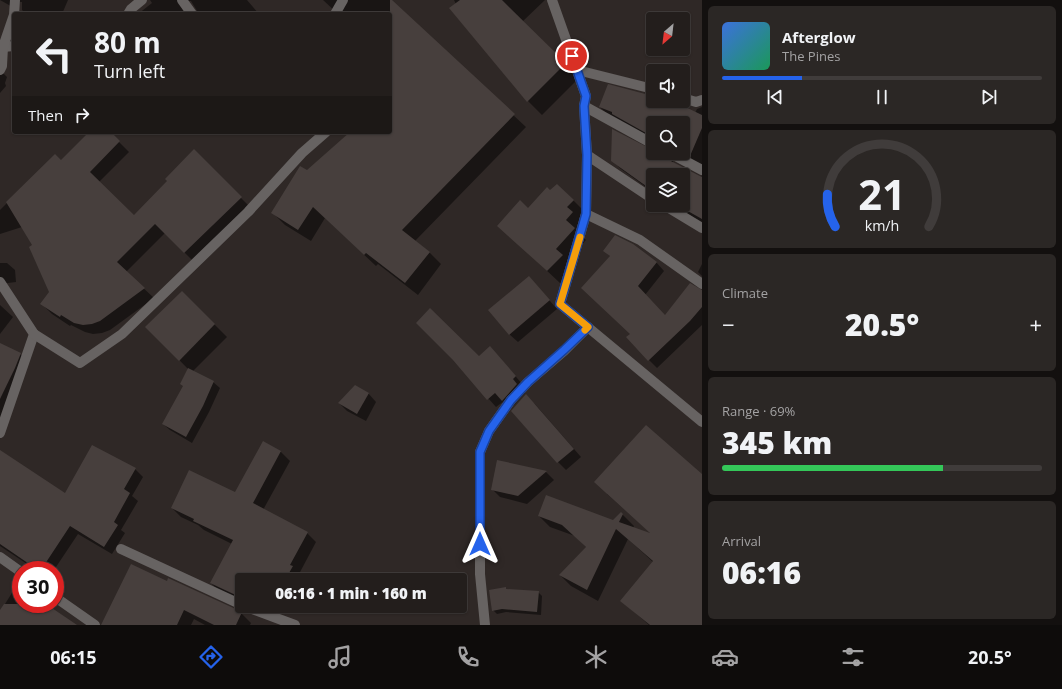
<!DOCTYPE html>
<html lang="en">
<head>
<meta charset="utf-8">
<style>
  :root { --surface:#231e1c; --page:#2b2725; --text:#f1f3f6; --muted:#a3a2a3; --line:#403c3b; --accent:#2563eb }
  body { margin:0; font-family:"Open Sans",sans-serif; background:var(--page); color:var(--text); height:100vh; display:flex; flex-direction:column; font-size:15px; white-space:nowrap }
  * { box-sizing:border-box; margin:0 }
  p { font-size:13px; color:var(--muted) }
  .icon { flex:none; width:22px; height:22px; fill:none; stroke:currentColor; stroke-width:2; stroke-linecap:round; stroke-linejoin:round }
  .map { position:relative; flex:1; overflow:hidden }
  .side { display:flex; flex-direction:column; gap:6px; padding:6px; background:#13100f; width:360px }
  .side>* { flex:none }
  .hud { position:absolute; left:12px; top:12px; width:380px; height:122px; border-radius:4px; box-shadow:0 1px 3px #0004,0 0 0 1px var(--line); background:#231e1c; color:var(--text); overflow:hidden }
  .needle { width:26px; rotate:208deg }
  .tools { position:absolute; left:646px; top:12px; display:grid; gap:8px }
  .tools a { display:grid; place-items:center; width:44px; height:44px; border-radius:4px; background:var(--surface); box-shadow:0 1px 3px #0004,0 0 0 1px var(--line); font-size:20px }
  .speed { position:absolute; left:12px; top:561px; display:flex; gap:8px; font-size:20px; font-weight:700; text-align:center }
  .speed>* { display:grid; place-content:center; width:52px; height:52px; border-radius:50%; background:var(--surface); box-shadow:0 1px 3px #0004,0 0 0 1px var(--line); line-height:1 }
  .speed .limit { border:6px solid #d22; background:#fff; color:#111 }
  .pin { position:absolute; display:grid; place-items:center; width:34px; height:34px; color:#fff; margin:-17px; border:2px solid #fff; border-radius:50%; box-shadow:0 1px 4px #0007 }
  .me { position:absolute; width:44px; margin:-22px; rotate:0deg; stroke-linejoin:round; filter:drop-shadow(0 0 3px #0008) }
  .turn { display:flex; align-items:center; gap:14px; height:84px; padding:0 16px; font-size:18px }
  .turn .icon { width:52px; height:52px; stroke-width:2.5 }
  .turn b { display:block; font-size:28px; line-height:34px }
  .then { display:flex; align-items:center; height:38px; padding:0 16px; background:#0003; gap:8px; font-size:15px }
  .big { font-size:30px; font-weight:800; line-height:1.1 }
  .side .widget { flex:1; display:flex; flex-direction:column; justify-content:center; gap:6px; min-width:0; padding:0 14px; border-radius:6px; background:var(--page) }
  .side .dial { align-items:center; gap:0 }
  .dial svg { height:104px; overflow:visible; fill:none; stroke:var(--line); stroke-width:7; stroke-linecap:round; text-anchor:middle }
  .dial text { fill:var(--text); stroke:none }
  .song { display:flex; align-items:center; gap:12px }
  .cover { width:48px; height:48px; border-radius:6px; background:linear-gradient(135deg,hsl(220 70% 55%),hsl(150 70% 35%)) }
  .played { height:4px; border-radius:2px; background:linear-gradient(90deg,var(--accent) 25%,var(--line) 25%) }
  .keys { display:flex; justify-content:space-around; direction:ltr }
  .heat { display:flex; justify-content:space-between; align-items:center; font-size:22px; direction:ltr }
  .charge { height:6px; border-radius:3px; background:linear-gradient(90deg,#34c759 69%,var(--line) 0) }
  .trip { position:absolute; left:235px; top:573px; width:232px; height:40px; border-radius:4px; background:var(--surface); box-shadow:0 1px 3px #0004,0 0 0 1px var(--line); font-weight:800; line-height:40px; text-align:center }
  .dock { display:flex; height:64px; justify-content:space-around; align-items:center; background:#0e0c0b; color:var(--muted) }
  .dock .icon { width:28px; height:28px }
  .dock .current { color:var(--accent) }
  .dock b { font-size:18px; color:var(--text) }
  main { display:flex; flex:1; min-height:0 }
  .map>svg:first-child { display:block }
  .shadow { fill:#0007 }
  .building { fill:#473f3d }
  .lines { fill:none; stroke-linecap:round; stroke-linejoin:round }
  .minor { stroke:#676362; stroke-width:10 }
  .route-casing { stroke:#184099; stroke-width:10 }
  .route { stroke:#2563eb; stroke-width:7 }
  .slow { stroke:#f59e0b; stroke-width:7 }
</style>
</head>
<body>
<main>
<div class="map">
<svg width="702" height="625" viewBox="0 0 702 625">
  <rect width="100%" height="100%" fill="#2f2826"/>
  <g class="shadow">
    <path d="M0,0H68L62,14H26L22,10V2H20L16,9Z"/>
    <path d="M150,0H247L259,14H199L191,1H189L184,5L185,14H138L152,3Z"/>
    <path d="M323,0H390L526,127L415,241L429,252L441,264L418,295L378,264L376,266L325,218L311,241L285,225L273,213L307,171L351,132H390V14H338Z"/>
    <path d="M454,0H545L522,22L579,78L542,115L528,101L451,8L456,4Z"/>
    <path d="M0,70L7,77L5,83L6,86L0,93Z"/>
    <path d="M653,97V101H670L695,113L697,109L702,107V166L673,159V163L702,177V222L672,205H683V175H653V192L621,169L612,160L653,151V153H683V123H653V140L609,116L600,107Z"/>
    <path d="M90,132H109L129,152L99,182L134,217L169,181L194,151L251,208L194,262L165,233L126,272L154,298L110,330L102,333L93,334L85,332L71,325L70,326L52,314L42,304L50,292L33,246L22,227L0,234V210L55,155L61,161Z"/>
    <path d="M551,191L573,200L585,212L579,219L585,225L578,232L586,240L567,261L574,268L560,283L511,237L528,209Z"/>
    <path d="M605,251L656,262L664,271L645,295L665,316L702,291V325L657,368L649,360L631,334L611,257Z"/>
    <path d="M0,263H7L15,270L16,282L0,284Z"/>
    <path d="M702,264V276L698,272Z"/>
    <path d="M529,277L557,309L518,342L509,334Z"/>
    <path d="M182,292L227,337L192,372L213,382L220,388L209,412L192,443L170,430L163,424L184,387L188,369L147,327Z"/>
    <path d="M0,305L13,317L0,334Z"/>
    <path d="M0,344L20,354L28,362L0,431Z"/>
    <path d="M498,356L523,385L525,393L511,408L504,401L496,407L455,361L479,357Z"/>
    <path d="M368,393L376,402L366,421L347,411L339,403Z"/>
    <path d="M534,403L581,457L566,470L558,462Z"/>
    <path d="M264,442L281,452L290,461L263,510L307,533L316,542L299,574L301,576L299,580H242V602L220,592L211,583L232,544L204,530L198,525L181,517L172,508L236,493Z"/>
    <path d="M0,451L65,495L135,469L143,477L132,496L138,501L121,530L125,533L112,554L78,534L54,570H36L0,546Z"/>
    <path d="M498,461L546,472L554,480L527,504L500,497L492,489Z"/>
    <path d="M702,476V625H649L622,601L653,562L628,539L598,601L571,586L560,575L587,548L575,536L550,527L539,516L613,521L622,514L634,526L633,528L653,535L607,494Z"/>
    <path d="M20,580L21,604H45L74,625H0V612Z"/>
    <path d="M167,582L241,613L251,623L250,625H205L194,619L191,625H104Z"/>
    <path d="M505,588L507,590L538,592L542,596L541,615L506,612L497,614L493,610Z"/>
    <path d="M259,606H284L278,617Z"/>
  </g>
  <g class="building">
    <path d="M390,0H392L515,114L402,230L430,252L405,283L366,253L364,255L313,207L298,230L271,213L300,166L307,170L350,132H390Z"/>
    <path d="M460,0H502L566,63L527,102L449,8Z"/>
    <path d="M608,84L649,95L653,96V101H673L702,115V128L690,156L683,153V123H653V137L612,114V112L599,107Z"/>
    <path d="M612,129L653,150V153H664L667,159L702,177V219L677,205H683V175H653V191L611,161Z"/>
    <path d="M89,132H111L120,141L90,172L134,215L167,181L165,179L194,149L242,197L184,253L155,224L117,262L145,288L100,321L92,324L83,325L74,323L61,315L60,317L40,304L49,292L29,247L32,245L6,202L55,154L61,160Z"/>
    <path d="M557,184L574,200L567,207L573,212L566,220L575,228L556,249L563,255L547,271L497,226L520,200L528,208L547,187L550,190Z"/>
    <path d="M615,235L633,244L657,262L638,286L665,315L690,283L702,290V307L690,321L648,361L626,337L630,334L581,288L610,256L603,251Z"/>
    <path d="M529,276L550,300L509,335L488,310Z"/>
    <path d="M182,291L215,324L179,361L145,327Z"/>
    <path d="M430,308L479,356L490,346L516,376L513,379L517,384L502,401L495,393L487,400L453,360L416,323Z"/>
    <path d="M0,343L21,353L15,368L0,399Z"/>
    <path d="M188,368L214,381L203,406L186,437L162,424L183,386L180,384Z"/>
    <path d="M355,385L369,393L357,414L338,403Z"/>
    <path d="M526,394L574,449L557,463L511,411Z"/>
    <path d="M646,425L702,474V625H650L620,601L653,561L616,529L587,590L559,575L586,547L562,525L538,516L546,495L613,520L621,512L623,514L619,522L650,533L594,482Z"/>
    <path d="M263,441L281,451L253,503L308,532L290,565L293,566L285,580H242V598L210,583L233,540L193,521L194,519L171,508L189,470L235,492Z"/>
    <path d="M92,445L136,468L124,489L130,493L114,522L118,525L104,547L70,526L41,570H38L0,544V450L65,493Z"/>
    <path d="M497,460L547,471L518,496L491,490Z"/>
    <path d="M131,564L167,581L168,578L240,611L242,612L236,625H214L184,610L177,625H101Z"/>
    <path d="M506,587V589L539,591L537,612L502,609L492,611L489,590Z"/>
    <path d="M4,604H46L77,625H0V610Z"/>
  </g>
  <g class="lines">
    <g class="minor">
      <path d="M182,0L192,14"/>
      <path d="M552,0L586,96L584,106L587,155L586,214L560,304L702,422"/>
      <path d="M128,14L131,9L142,0"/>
      <path d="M335,14L343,0"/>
      <path d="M0,45L3,47L14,46"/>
      <path d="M0,70L2,66L3,47L14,15L15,0"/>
      <path d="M577,70L653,89"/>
      <path d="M683,98L696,102L702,100"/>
      <path d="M584,106L653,144"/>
      <path d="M670,153L702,170"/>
      <path d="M587,155L653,199"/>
      <path d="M664,205L702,228"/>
      <path d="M586,214L640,240L702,284"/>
      <path d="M0,282L34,334L0,433"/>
      <path d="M34,334L80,363L122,334L248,212L302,153L326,132"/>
      <path d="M121,549L242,605"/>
      <path d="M0,557L21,572"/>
      <path d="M55,597L95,625"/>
      <path d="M244,606L295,625"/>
      <path d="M485,625L480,574V452L489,431L511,400L528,382L564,351L588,327"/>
    </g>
  </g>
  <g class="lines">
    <g class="route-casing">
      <path id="route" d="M480,544V452L489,431L511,400L528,382L564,350L588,327L560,304L586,214L587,155L584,106L586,96L572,56"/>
    </g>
    <use href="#route" class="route"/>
    <path class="slow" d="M580,237L560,304L588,327L585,330"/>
  </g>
</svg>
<div class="tools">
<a><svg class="needle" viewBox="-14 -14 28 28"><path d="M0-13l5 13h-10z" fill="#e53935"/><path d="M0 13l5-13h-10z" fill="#a3a2a3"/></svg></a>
<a><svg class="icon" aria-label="sound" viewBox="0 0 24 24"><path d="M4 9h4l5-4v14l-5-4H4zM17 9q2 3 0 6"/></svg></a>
<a><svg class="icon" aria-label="search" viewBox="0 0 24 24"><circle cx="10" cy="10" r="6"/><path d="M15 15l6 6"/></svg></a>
<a><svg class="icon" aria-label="layers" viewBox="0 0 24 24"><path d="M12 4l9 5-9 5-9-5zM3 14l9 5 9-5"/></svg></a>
</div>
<div class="speed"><div class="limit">30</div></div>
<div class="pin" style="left:572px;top:56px;background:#d93025"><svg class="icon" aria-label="arrive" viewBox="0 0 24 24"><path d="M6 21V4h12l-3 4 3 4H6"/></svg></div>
<svg class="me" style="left:480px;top:544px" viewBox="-20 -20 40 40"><path d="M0-17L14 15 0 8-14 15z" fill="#2563eb" stroke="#fff" stroke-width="4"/></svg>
<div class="trip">06:16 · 1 min · 160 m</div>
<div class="hud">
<div class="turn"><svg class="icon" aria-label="left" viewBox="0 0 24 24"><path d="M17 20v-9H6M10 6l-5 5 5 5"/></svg><div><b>80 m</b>Turn left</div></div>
<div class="then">Then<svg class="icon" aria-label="right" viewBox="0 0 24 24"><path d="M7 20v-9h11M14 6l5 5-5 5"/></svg></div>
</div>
</div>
<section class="side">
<div class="widget">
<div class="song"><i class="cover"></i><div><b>Afterglow</b><p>The Pines</p></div></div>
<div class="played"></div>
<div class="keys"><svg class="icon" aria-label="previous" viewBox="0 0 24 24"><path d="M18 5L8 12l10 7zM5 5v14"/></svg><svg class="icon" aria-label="pause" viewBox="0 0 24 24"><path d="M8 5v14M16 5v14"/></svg><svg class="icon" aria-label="next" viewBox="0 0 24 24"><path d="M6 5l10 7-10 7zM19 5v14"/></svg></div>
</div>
<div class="widget dial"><svg viewBox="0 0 100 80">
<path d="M14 69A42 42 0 1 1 86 69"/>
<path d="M14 69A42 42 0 0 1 8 44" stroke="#2563eb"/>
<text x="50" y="56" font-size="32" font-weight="700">21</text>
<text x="50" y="72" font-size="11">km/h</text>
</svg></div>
<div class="widget"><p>Climate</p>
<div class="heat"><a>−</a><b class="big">20.5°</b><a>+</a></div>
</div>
<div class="widget"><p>Range · 69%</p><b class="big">345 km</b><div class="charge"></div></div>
<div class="widget"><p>Arrival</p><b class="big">06:16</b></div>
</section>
</main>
<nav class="dock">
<b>06:15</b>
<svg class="icon current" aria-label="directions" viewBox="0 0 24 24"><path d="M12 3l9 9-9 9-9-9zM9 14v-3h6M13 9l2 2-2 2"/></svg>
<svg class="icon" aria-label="music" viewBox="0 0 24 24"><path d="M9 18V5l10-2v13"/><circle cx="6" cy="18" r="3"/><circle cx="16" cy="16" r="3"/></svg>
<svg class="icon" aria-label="phone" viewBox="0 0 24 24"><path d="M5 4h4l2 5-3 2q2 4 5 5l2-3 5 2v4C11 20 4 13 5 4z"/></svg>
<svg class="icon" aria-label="climate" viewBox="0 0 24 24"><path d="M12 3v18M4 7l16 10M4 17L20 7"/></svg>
<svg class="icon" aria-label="car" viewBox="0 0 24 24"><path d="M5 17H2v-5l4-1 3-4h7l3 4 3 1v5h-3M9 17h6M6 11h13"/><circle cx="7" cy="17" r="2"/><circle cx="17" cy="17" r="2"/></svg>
<svg class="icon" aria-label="filters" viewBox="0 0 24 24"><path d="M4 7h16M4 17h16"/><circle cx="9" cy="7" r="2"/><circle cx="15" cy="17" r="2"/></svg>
<b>20.5°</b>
</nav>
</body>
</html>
